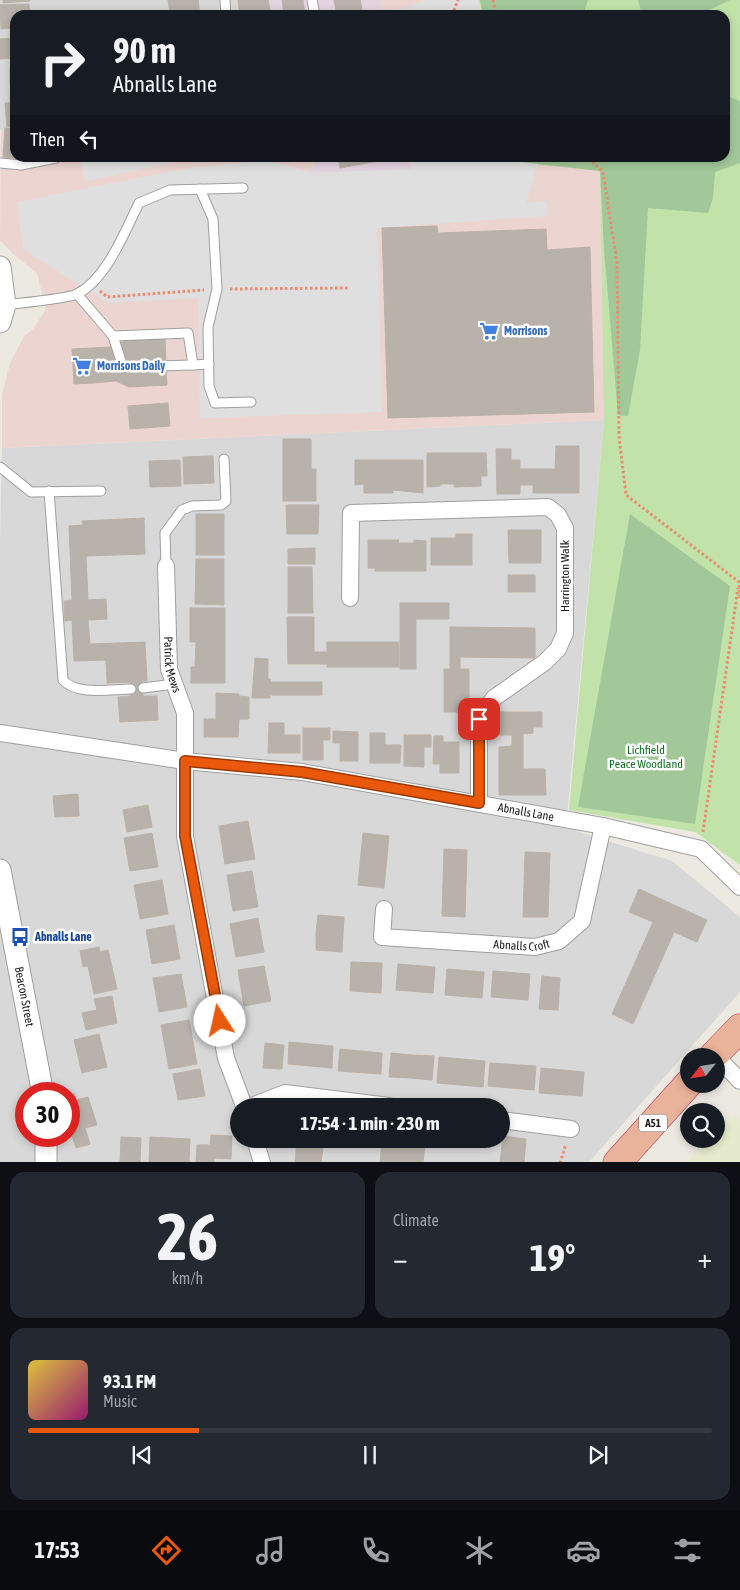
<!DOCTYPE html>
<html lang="en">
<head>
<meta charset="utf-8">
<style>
  :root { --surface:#171b24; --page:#242831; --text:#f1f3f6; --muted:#9ea1a6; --line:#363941; --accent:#ea580c }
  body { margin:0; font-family:"Asap Condensed",sans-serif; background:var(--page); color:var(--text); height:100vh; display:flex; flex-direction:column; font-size:19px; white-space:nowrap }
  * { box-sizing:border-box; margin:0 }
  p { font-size:16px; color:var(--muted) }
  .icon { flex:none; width:28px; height:28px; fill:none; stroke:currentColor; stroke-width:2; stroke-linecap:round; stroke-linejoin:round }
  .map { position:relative; height:1162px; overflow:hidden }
  .drawer { display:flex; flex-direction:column; gap:10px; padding:10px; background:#0d0f14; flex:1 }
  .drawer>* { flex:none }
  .top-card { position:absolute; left:10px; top:10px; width:720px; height:152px; border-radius:15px; box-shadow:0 2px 8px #0003; background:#171b24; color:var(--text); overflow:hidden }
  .needle { width:32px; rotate:240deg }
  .controls { position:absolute; left:680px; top:1048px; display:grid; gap:10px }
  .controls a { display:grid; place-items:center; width:45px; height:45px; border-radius:50%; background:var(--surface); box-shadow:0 2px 8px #0003; font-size:25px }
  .speed { position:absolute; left:15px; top:1082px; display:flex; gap:10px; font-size:25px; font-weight:700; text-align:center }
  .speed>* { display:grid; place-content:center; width:65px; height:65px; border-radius:50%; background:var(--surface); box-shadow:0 2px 8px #0003; line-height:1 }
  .speed .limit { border:8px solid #d22; background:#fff; color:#111 }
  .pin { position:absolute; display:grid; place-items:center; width:42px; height:42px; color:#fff; margin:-21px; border-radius:10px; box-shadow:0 2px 8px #0006 }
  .me { position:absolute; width:55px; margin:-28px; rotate:350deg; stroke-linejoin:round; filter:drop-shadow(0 0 4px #0008) }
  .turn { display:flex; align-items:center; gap:18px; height:105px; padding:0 20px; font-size:22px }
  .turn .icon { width:65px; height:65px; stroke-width:2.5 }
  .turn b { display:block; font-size:35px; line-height:42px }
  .then { display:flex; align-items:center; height:48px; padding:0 20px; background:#0003; gap:10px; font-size:19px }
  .big { font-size:38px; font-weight:700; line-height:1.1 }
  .drawer .widget { flex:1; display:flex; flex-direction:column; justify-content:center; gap:8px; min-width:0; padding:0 18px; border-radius:15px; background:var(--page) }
  .drawer .dial { align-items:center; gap:0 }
  .dial b { font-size:65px; line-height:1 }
  .song { display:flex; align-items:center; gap:15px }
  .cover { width:60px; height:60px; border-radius:8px; background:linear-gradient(135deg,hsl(50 70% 55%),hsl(320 70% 35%)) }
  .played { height:5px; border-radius:2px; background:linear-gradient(90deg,var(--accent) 25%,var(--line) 25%) }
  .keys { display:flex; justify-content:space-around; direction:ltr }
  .heat { display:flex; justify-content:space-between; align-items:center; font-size:28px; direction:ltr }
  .drawer .tiles { flex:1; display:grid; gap:10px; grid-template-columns:1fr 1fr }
  .widget:last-child { grid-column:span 2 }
  .trip { position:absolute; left:230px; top:1098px; width:280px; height:50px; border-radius:25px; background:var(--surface); box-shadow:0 2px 8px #0003; font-weight:700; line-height:50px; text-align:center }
  .dock { display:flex; height:80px; justify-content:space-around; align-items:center; background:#090b0e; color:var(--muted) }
  .dock .icon { width:35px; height:35px }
  .dock .active { color:var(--accent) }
  .dock b { font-size:22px; color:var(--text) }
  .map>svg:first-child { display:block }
  .residential { fill:#d9d8d8; fill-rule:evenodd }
  .commercial { fill:#ecd5d1 }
  .industrial { fill:#e4d4e0 }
  .farmland { fill:#e5eacd }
  .grass { fill:#c1e3aa }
  .forest { fill:#a2c899 }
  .parking { fill:#dfdfdf }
  .building { fill:#b8b2ab; stroke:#bcb1a5 }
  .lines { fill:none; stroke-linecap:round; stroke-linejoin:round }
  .service-casing { stroke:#9f9f9f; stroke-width:11 }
  .minor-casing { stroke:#9f9f9f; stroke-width:18 }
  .tertiary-casing { stroke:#9f9f9f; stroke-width:23 }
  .trunk-casing { stroke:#c73156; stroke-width:29 }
  .path { stroke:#ee8970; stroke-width:3; stroke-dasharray:2.5 2.5; stroke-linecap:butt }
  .service { stroke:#fff; stroke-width:9 }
  .minor { stroke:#fff; stroke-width:16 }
  .tertiary { stroke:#fff; stroke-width:21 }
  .trunk { stroke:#e9b29a; stroke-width:28 }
  .route-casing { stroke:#983908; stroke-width:12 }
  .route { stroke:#ea580c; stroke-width:9 }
  .labels { text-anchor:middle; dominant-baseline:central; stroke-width:5; stroke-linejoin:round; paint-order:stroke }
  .shield { fill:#fff; stroke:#5f5f5f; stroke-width:1 }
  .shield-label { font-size:11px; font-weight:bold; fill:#1b1b1b }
  .shop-label { font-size:12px; font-weight:bold; fill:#366cbe; stroke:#fff; text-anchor:start }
  .street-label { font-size:12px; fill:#1b1b1b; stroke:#fff }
  .park-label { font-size:12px; fill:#136f24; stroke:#fff }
  .transit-label { font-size:12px; font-weight:bold; fill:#164399; stroke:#fff; text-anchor:start }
</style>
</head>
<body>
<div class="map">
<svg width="740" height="1163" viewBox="0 0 740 1163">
  <rect width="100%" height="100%" fill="#ece9e1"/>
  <g class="residential">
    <path d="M0,0H272L274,15H15V130H0Z"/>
    <path d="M604,420L566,828L672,861L740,917V992L589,1162L0,1163V543L2,448ZM26,1094H69V1136H26ZM239,1106H501V1139H239Z"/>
  </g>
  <g class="commercial">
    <path d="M381,0H483L487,15H384Z"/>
    <path d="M1,130H15V158H315L312,173L409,158H524L525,165L614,158L604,420L2,448V395L10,363L24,336L33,329L46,309L37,273L13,254L0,240Z"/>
  </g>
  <g class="industrial">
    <path d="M272,0H381L384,15H274Z"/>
    <path d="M315,158H409L411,169L312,173Z"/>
  </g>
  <path class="farmland" d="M735,1115L740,1122V1162H687L712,1139H716V1134Z"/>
  <path class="grass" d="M479,0H740V865L695,832L569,810L604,420L600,171L511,161V158H725V15H482Z"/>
  <g class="forest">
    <path d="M480,0H588L583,15H483Z"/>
    <path d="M638,0H730L699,15H642Z"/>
    <path d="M725,95L740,101V163L715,172L713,198L708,213L648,208L640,350L628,416L618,415L604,249L600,171L511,161V158H725Z"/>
    <path d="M630,514L730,586L695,824L578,807Z"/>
  </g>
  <g class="parking">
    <path d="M427,0H479L482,15H384Z"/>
    <path d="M80,158H175L176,162L85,181Z"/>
    <path d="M409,158H511L512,161L538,164L526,203L547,201V216L377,228L382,412L200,418L198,298L108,303L23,249L17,202L190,168L267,160L312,173L411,169Z"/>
  </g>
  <g class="building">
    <path d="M3,0H30V1L3,3Z"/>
    <path d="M168,0H198L200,15H170Z"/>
    <path d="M238,0H268L271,15H240Z"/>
    <path d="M282,0H303L305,15H284Z"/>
    <path d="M334,0H360L363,15H337Z"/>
    <path d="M29,4L30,15H15V28L1,29L0,5Z"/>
    <path d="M15,38V58L0,59V39Z"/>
    <rect x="10" y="69" width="5" height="14"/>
    <path d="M15,102V126L7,127L5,103Z"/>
    <path d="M5,128L15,129V158H44V159H33L3,157Z"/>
    <path d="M338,158H395L340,168Z"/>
    <path d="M437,226L438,233L546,229L547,250L590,247L594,412L388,418L382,228Z"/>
    <path d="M165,339L167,385L129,387L116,381L93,383L91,348L110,347L125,341Z"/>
    <path d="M91,348L93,383L74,384L72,349Z"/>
    <path d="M168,403L170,426L130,429L128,406Z"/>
    <path d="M283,439H311V469H316V501H283Z"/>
    <path d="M556,446H579V493H533V485H520V494H497L496,449H511V460H520V469H555Z"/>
    <path d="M427,453H486L487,476H481V486L454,487V484H440V486L427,487Z"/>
    <path d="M213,456L214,483L184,484L183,457Z"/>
    <path d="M180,460L181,486L150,487L149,461Z"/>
    <path d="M355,460H423V493L393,490V493H364V484L355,485Z"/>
    <path d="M286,505H319L318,534H287Z"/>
    <rect x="196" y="514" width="28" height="41"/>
    <path d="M144,518L145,554L86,556L88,600L106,599L107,619L88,620L90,644L145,642L147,681H142L143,696H157L158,720L120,722L118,697L131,696L130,682L107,683L106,660L74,661L72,620L65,621L64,601L72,600L69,526L83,525L82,521Z"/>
    <path d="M508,530H541V563H509Z"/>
    <path d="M456,534H472V565H431V538H456Z"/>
    <path d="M368,540H399L398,543H414V540L426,541V571H375V568H368Z"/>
    <path d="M315,548V564H288V549Z"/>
    <path d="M196,559H224V605L195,604Z"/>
    <path d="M288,567H312L313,613H288Z"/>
    <rect x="508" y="575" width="27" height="17"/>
    <path d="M400,603H449V619H416V669H400Z"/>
    <path d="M190,608H225V683H191V667H195L196,642H190Z"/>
    <path d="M287,617H314V652H327V642H399V667H327V664H288Z"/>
    <path d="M450,627L535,628V658L460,657V669H469V712H444V669H450Z"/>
    <path d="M255,658L268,659V679H270L271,682H322V695H270V698H252Z"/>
    <path d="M216,693L239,694V696L249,697V719H239L238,737H204V719H216Z"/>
    <path d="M499,712H542V727H533V733L523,734V769H545L546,795H499V747L512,746V735H499Z"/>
    <path d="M269,723H284V735H300V753H268Z"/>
    <path d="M303,728H330V740H323V760H303Z"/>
    <path d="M333,731L358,732V761H340V743H333Z"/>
    <path d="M370,733H385V745H401L400,763H370Z"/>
    <path d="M404,735H431V747H424V767L404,766Z"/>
    <path d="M434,736H443V742H459V773H440V764H433Z"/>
    <path d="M78,794L79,816L55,817L53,796Z"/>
    <path d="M148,805L152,827L127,832L123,810Z"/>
    <path d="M248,821L255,859L225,864L219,826Z"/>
    <path d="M152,833L158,867L130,871L124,838Z"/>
    <path d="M363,833L389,836L384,888L358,885Z"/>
    <path d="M444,849L467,850L465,917L442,916Z"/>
    <path d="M525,852L550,853L548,917H523Z"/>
    <path d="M252,871L258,907L233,911L227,875Z"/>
    <path d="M162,880L168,914L140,919L134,885Z"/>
    <path d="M639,889L707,920L697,942L674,932L633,1024L612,1014L653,922L629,912Z"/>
    <path d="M318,915L344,917L343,934L316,933Z"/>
    <path d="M258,918L264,952L236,957L230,924Z"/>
    <path d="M174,925L180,959L152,964L146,930Z"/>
    <path d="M316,933L343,934L342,952L316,950Z"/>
    <path d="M99,947L100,952L108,950L117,989L94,994L88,966L83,967L80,951Z"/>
    <path d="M351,962L382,963L381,993L350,991Z"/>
    <path d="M398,964L435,967L433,993L396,990Z"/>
    <path d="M264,966L271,1001L244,1006L238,970Z"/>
    <path d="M447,969L484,972L482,998L445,995Z"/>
    <path d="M493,971L530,974L528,1000L491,997Z"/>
    <path d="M181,974L187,1007L159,1012L153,978Z"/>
    <path d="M542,976L560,978L558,1010L539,1009Z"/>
    <path d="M112,996L117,1023L86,1030L82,1013L97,1010L94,999Z"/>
    <path d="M189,1020L197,1064L169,1069L161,1025Z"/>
    <path d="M99,1034L107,1067L82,1073L74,1040Z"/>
    <path d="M289,1042L333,1046L332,1068L288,1064Z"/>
    <path d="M265,1043L284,1045L282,1069L263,1068Z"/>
    <path d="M340,1049L382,1053L381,1074L338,1071Z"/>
    <path d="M391,1053L412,1055L411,1078L389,1077Z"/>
    <path d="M412,1055L434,1056L432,1080L411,1078Z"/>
    <path d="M439,1057L485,1061L483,1087L437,1083Z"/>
    <path d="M490,1063L536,1066L534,1090L488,1086Z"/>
    <path d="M541,1068L584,1072L582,1096L539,1093Z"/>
    <path d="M200,1069L205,1096L178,1100L173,1074Z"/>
    <path d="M74,1093L76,1100L88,1097L97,1125L85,1128L90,1144L76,1148L69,1126V1095Z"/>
    <path d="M211,1135L232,1136L231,1159L214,1158V1163H196L197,1145H210Z"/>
    <path d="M503,1136L526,1139L524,1163H500Z"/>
    <path d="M121,1137L141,1138L140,1163H120Z"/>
    <path d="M150,1137L190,1139L189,1163H149Z"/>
    <path d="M297,1139H324L321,1163H295Z"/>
    <path d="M382,1139L425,1143L423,1163H380Z"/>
  </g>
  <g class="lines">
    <g class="service-casing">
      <g id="service">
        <path d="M225,0L226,15"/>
        <path d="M312,0L315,15"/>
        <path d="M0,163L21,165L56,158"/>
        <path d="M200,189L213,219L217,289L208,327L209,386L215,403L251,402"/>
        <path d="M77,294L113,336L188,333L193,365L209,364"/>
        <path d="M5,305C20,303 66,299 77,294C107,279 125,231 139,203L170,190L243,188"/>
        <path d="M113,336L123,367L193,365"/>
        <path d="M0,467L31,492L101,491"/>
        <path d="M49,491L63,680C77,696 111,689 131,689"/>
        <path d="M166,566L165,533L182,510L192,506L221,505L226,501L224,459"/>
        <path d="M143,688L174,684"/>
      </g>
    </g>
    <g class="minor-casing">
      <g id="minor">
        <path id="s1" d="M166,566L169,669L185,713V836L226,1058L244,1106"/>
        <path d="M350,598L351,513L548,507L558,515L565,528V633L558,649L545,662L494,698L479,719V803"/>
        <path id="s2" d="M0,733L185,761L302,772L603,826L701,849L740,887"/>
        <path id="s3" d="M384,909L382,937L535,947L559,941L582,921L603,826"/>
        <path d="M716,1056L740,1081"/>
        <path d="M252,1106L285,1093L389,1106"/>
        <path d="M501,1120L571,1129"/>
        <path d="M255,1139L262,1163"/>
      </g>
    </g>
    <g class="tertiary-casing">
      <g id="tertiary">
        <path d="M0,267L5,305L0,322"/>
        <path id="s4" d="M0,870L43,1094"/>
        <path d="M46,1163V1136"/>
      </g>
    </g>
    <g class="trunk-casing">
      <g id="trunk">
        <path d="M713,1056L740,1028"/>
        <path d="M617,1163L689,1083"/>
      </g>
    </g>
    <g class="path">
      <path d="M493,0L496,15"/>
      <path d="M452,15L458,0"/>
      <path d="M589,158L603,172L617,263L619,437L626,495L739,582L740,600"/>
      <path d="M230,289L349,288"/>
      <path d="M100,291L107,297L204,290"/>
      <path d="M703,832L738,588"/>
      <path d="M560,1163L566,1144"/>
    </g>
    <use href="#service" class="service"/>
    <use href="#minor" class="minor"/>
    <use href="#tertiary" class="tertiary"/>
    <use href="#trunk" class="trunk"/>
  </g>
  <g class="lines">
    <g class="route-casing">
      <path id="route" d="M220,1021L185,836V761L302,772L479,803V719"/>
    </g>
    <use href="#route" class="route"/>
  </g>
  <defs>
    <g id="supermarket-bare" transform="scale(1.5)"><path d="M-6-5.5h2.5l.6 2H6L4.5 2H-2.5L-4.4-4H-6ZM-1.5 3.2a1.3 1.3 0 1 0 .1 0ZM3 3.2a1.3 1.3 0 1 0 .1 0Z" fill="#3f7fe0" stroke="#fff" stroke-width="2.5" paint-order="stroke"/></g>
    <g id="bus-bare" transform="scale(1.5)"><path d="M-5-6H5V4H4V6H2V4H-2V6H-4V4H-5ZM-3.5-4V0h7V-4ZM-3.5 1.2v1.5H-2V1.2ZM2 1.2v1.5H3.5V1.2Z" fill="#1a4fb4" stroke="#fff" stroke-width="2.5" paint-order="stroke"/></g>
  </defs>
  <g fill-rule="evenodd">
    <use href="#supermarket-bare" x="489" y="331"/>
    <use href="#supermarket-bare" x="82" y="366"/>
    <use href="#bus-bare" x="20" y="937"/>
  </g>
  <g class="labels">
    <rect class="shield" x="639" y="1114.5" width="28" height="17" rx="4"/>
    <g class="shield-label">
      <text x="653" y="1123">A51</text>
    </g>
    <g class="shop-label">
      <text x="504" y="331">Morrisons</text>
      <text x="97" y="366">Morrisons Daily</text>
    </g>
    <g class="street-label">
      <text transform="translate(565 576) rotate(-90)">Harrington Walk</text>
      <text stroke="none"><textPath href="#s1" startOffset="99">Patrick Mews</textPath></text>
      <text stroke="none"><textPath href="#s2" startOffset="532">Abnalls Lane</textPath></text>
      <text stroke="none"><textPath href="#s3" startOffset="168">Abnalls Croft</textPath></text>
      <text stroke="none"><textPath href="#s4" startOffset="129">Beacon Street</textPath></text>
    </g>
    <g class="park-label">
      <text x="646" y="750">Lichfield<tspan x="646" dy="14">Peace Woodland</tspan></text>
    </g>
    <g class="transit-label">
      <text x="35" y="937">Abnalls Lane</text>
    </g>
  </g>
</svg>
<div class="controls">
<a><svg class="needle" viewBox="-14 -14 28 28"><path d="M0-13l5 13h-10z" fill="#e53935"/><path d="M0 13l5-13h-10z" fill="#9ea1a6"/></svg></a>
<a><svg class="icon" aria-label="search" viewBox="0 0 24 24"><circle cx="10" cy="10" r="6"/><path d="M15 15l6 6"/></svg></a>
</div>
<div class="speed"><div class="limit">30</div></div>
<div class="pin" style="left:479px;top:719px;background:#d93025"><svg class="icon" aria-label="arrive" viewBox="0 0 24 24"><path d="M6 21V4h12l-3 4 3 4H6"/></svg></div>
<svg class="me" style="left:220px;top:1021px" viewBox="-20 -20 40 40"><circle r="19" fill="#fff"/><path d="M0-13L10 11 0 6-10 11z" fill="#ea580c"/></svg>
<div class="trip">17:54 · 1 min · 230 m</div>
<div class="top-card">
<div class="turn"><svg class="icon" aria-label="right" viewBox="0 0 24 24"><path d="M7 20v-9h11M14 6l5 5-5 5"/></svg><div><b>90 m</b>Abnalls Lane</div></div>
<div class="then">Then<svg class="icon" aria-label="left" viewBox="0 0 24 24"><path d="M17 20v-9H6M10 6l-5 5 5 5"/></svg></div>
</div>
</div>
<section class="drawer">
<div class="tiles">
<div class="widget dial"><b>26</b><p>km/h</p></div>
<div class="widget"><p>Climate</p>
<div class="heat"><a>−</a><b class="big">19°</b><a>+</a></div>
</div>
<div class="widget">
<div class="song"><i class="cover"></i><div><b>93.1 FM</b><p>Music</p></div></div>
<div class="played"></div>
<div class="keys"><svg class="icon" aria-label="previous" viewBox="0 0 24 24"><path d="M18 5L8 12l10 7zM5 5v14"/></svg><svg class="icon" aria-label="pause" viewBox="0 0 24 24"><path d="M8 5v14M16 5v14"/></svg><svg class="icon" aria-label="next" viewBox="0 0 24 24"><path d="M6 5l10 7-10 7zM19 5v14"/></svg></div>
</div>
</div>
</section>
<nav class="dock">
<b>17:53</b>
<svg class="icon active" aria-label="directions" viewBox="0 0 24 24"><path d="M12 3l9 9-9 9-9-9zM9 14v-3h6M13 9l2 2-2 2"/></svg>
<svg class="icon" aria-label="music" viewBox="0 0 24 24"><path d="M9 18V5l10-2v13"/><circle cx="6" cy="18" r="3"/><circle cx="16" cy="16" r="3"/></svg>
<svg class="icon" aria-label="phone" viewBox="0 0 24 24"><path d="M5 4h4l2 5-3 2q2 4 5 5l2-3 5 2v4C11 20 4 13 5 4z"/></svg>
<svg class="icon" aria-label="climate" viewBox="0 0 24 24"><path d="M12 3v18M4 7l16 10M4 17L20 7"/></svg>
<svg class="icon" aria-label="car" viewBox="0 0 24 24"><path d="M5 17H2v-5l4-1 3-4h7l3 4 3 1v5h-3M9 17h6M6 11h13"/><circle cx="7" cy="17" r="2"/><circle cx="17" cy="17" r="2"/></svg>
<svg class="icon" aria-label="filters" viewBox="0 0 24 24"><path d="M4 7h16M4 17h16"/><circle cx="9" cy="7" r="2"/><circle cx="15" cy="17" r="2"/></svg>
</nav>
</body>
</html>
